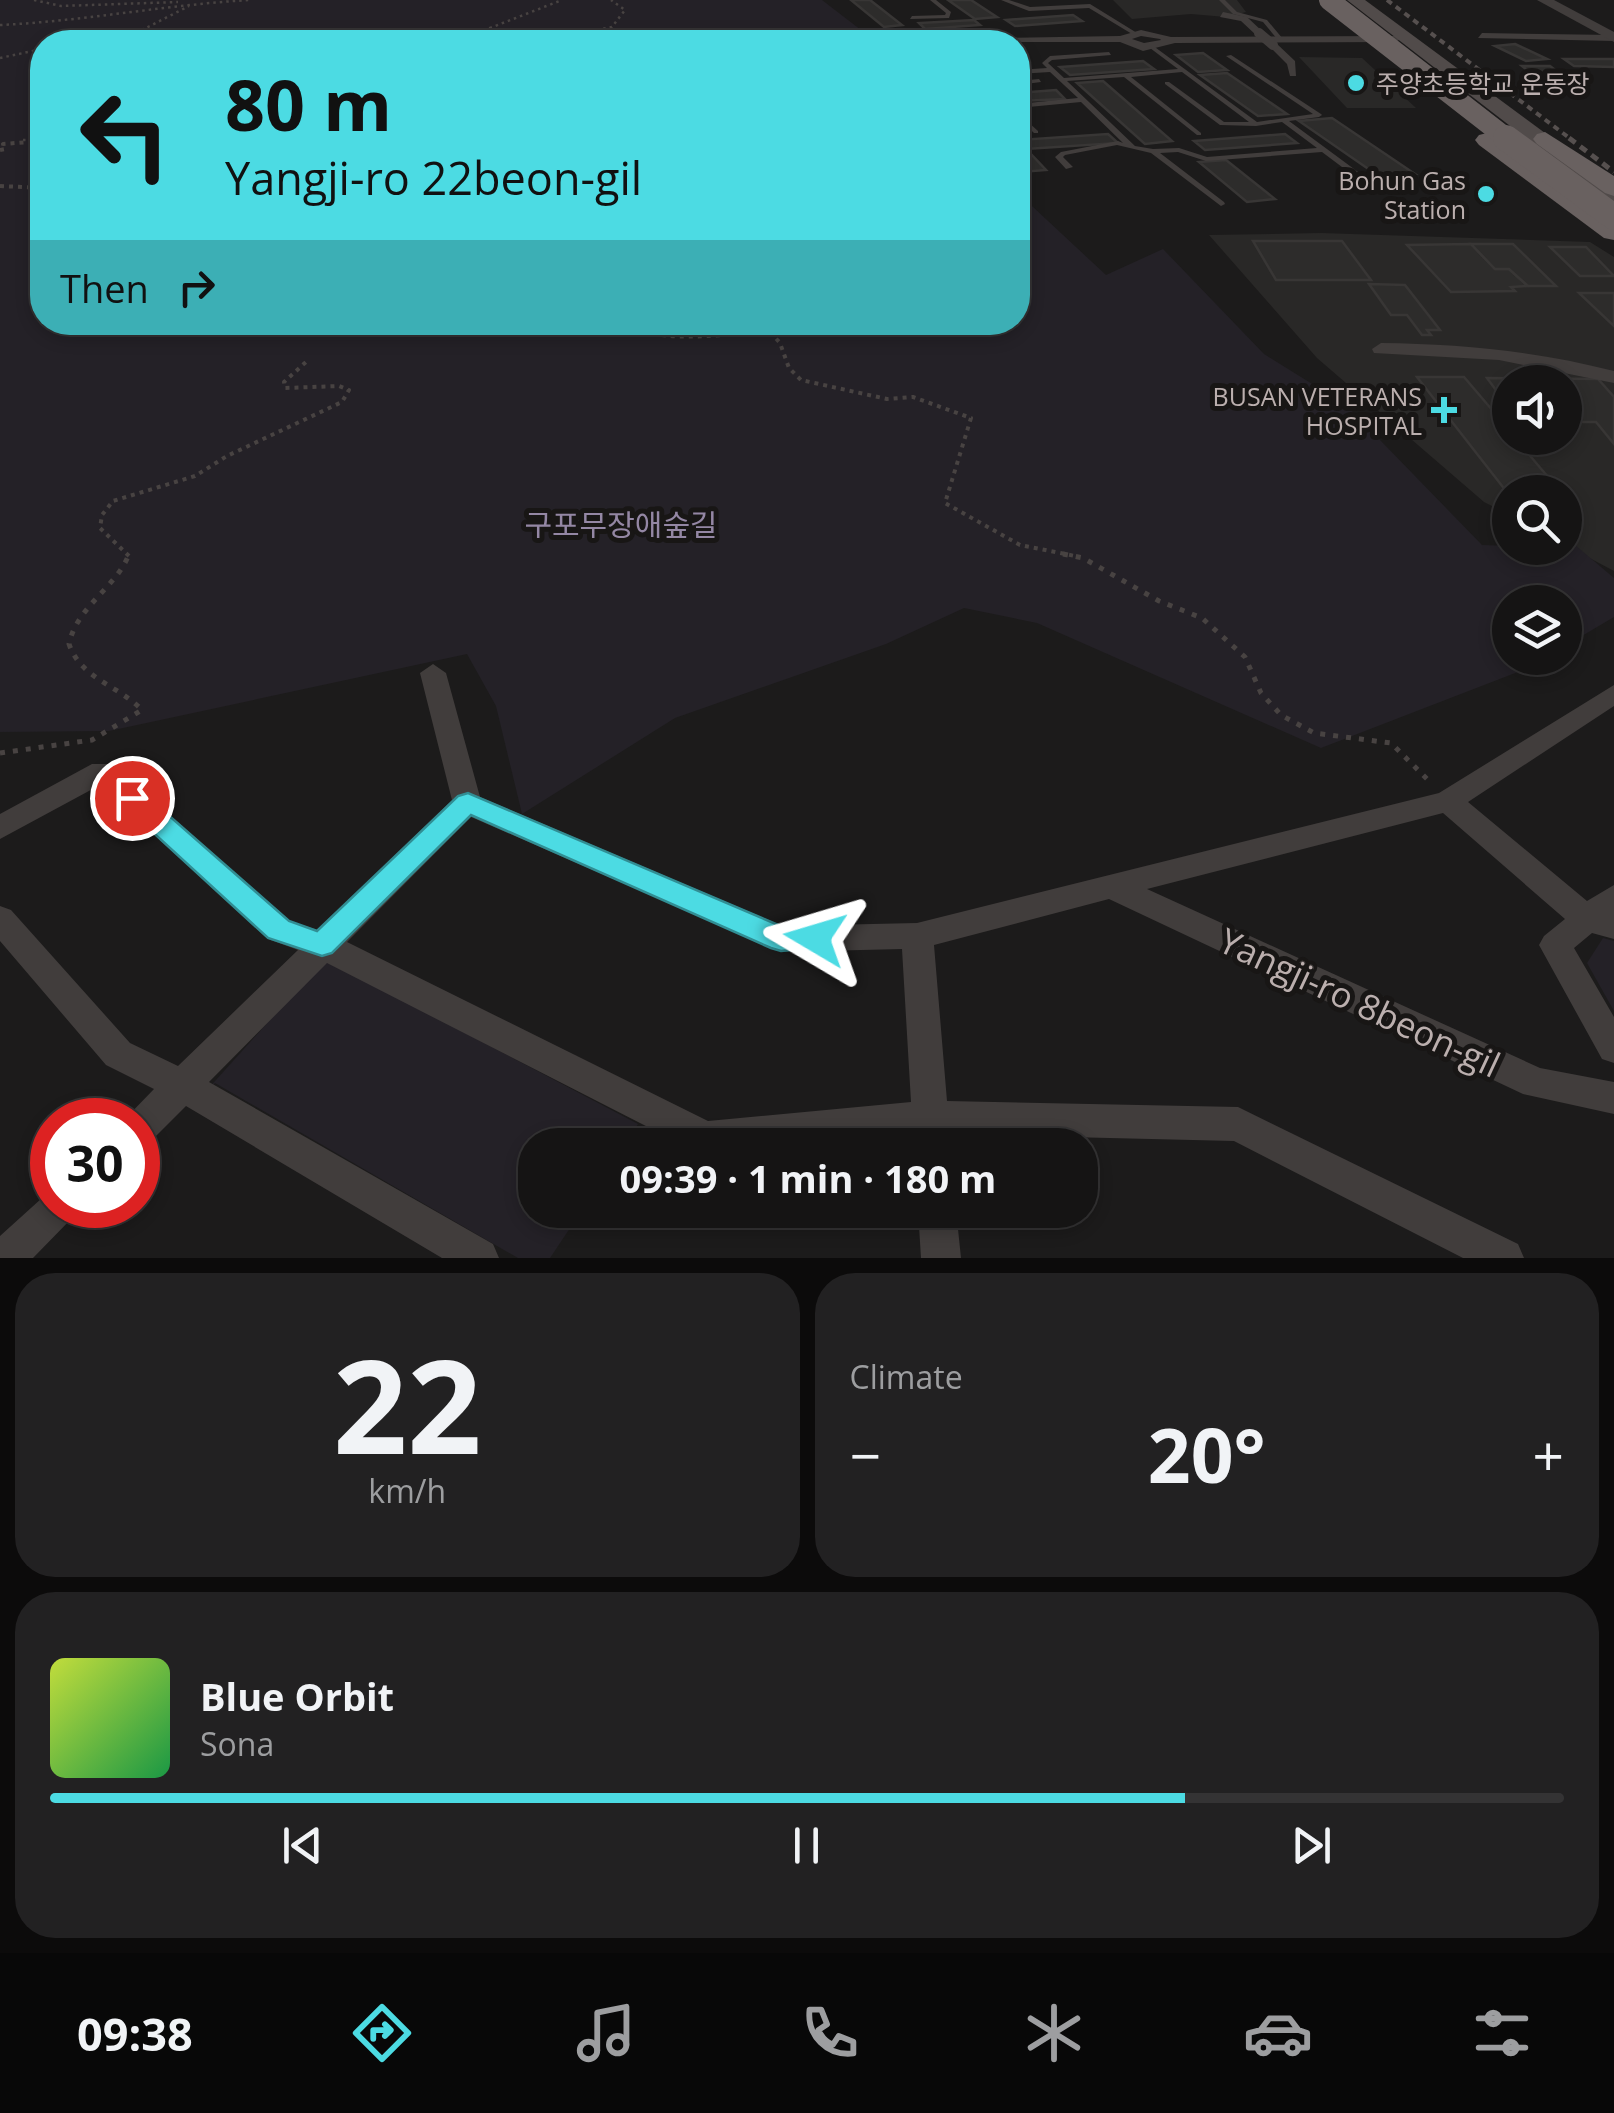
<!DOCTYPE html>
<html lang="en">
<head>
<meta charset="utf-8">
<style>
  :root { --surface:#151414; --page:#222122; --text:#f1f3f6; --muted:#9d9ea0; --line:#343334; --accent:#4cdbe3 }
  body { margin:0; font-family:"Open Sans","Noto Sans KR",sans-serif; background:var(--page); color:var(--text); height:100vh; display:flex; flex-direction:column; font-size:38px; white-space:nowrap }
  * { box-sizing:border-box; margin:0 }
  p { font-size:32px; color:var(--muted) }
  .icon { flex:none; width:55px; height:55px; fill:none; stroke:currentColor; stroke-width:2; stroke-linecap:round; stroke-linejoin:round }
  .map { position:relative; height:1258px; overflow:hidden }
  .side { display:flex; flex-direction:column; gap:15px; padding:15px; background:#0c0b0b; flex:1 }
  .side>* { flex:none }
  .banner { position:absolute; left:30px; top:30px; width:1000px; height:305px; border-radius:40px; box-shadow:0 5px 15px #0003,0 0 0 2px var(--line); background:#4cdbe3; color:#111; overflow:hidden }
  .fabs { position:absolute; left:1492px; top:365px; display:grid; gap:20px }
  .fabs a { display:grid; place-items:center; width:90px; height:90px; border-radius:50%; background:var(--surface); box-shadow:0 5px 15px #0003,0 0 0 2px var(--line); font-size:50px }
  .speed { position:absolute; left:30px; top:1098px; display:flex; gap:20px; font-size:50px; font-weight:700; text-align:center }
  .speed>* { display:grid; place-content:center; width:130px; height:130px; border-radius:50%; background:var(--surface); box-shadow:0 5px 15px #0003,0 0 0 2px var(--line); line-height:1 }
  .speed .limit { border:15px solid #d22; background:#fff; color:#111 }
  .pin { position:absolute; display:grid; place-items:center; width:85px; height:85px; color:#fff; margin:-42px; border:5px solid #fff; border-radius:50%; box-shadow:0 2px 10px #0007 }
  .me { position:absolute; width:110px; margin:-55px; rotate:277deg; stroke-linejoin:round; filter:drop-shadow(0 0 8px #0008) }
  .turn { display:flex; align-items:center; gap:35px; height:210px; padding:0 30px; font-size:45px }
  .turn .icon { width:130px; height:130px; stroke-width:2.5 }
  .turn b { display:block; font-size:70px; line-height:85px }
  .then { display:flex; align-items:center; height:95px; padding:0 30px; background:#0003; gap:20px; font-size:38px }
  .big { font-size:75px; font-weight:700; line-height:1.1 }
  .side .tile { flex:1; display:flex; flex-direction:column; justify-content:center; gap:15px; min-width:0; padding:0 35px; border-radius:40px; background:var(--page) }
  .side .dial { align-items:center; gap:0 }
  .dial b { font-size:130px; line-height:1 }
  .song { display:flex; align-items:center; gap:30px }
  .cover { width:120px; height:120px; border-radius:15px; background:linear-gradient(135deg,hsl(70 70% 55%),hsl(140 70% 35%)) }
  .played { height:10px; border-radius:5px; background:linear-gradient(90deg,var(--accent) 75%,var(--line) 75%) }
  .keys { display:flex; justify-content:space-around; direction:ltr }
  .heat { display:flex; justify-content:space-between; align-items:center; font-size:55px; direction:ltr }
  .side .tiles { flex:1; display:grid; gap:15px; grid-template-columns:1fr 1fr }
  .tile:last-child { grid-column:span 2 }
  .trip { position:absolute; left:518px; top:1128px; width:580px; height:100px; border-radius:40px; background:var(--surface); box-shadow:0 5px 15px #0003,0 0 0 2px var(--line); font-weight:700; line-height:100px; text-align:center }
  .menu { display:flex; height:160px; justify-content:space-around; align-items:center; background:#080808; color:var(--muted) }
  .menu .icon { width:70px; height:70px }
  .menu .active { color:var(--accent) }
  .menu b { font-size:45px; color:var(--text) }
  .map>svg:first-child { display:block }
  .built { fill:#292827; fill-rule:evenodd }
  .green { fill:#242127 }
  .building { fill:#2d2c2b; stroke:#383635; stroke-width:2.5 }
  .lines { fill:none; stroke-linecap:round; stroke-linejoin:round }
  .path-far2 { stroke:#484342; stroke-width:2.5; stroke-dasharray:2.5 4; stroke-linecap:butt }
  .path-far1 { stroke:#484342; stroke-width:4; stroke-dasharray:4 5; stroke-linecap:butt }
  .path { stroke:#484342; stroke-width:5; stroke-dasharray:5 8; stroke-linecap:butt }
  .service { fill:#413d3c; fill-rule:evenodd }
  .pedestrian { fill:#413d3c; fill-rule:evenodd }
  .minor { fill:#413d3c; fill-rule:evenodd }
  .tertiary { fill:#413d3c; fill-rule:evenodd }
  .secondary { fill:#514b4a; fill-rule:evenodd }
  .trunk { fill:#696160; fill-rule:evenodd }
  .rail-far1 { stroke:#56504f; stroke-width:4; stroke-dasharray:6 5; stroke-linecap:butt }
  .rail { stroke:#56504f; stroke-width:5; stroke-dasharray:8 6; stroke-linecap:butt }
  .pedestrian-bridge { stroke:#413d3c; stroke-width:10 }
  .trunk-bridge-far1 { stroke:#696160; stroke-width:20 }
  .trunk-bridge { stroke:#696160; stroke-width:26 }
  .route { fill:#4cdbe3; stroke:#318e94; stroke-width:2.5 }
  .poi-dot { fill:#4cdbe3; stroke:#181615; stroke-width:4 }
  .labels { text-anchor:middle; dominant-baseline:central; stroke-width:10; stroke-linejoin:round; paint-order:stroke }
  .far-poi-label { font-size:25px; fill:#bbafae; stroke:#181615; text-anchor:end }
  .park-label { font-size:30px; fill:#9487a4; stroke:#181615 }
  .near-street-label { font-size:35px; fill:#bbafae; stroke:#181615 }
</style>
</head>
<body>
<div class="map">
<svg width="1614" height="1258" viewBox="0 0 1614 1258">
  <rect width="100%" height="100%" fill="#1c1b1b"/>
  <g class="built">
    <path d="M1113,0H1237L1246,12L1226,17L1191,14L1132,19Z"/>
    <path d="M1299,57L1362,58L1416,108H1347Z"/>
    <path d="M1321,233L1590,242L1614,257V571L1565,545V492H1510V515L1484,502L1317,358L1209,235ZM1510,382H1565V438H1510Z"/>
  </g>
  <g class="green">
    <path d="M0,0H822L861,30L900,37L902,42H42V322H1018V193L1106,275L1163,249L1264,354L1346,405L1482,545L1565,548L1568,539L1614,578V617L1565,646V602H1510V658H1545L1523,670L1321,748L1037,623L964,608L886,644L675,718L522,814L496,706L467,654L109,731L0,732Z"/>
    <path d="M1603,938L1614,941V1011L1587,963Z"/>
    <path d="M325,959L638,1124L624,1145H535V1210H582L550,1258H518L215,1083L198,1100Z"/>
  </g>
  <g class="building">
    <path d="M851,0H870L902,25L884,27Z"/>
    <path d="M948,0H971L997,17L975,19Z"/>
    <path d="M1073,15L1082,21L1015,26L1006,20Z"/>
    <path d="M974,20L980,25L925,29L919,23Z"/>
    <path d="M1515,44L1547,59L1526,61L1495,46Z"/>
    <path d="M1203,53L1227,70L1198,72L1176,55Z"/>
    <path d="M1564,59H1614V67L1574,66Z"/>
    <path d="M1143,61L1154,69L1070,75L1060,67Z"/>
    <path d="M1522,66H1550L1576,86H1548Z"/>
    <path d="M1227,73L1287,114L1258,116L1200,75Z"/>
    <path d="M1103,81L1172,141L1145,144L1077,83Z"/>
    <path d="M1056,90L1065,99L1018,101V93Z"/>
    <path d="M1332,118L1415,174L1380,177L1299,121Z"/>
    <path d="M1108,134L1118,143L1026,149L1018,140Z"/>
    <path d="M1285,134L1297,143L1205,150L1194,141Z"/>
    <path d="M1031,154L1046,170L1021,172L1018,155Z"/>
    <path d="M1226,160L1275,199L1247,202L1199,162Z"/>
    <path d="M1253,241H1342L1371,280H1276Z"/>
    <path d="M1471,244L1495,269H1509L1528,286L1511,287L1515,291L1451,292L1407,245Z"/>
    <path d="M1471,244H1513L1556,286H1528L1509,269H1495Z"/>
    <path d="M1550,247H1586L1614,276H1580Z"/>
    <path d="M1369,284L1405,285L1440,330H1427L1431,335H1422L1407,315H1391Z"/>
    <path d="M1579,293H1614V326Z"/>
    <path d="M1417,377H1464L1510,431V438H1515L1559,490L1506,491Z"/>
    <path d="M1487,378L1598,379L1614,397V444L1596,422H1565V382H1510V409Z"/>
  </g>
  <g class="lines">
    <g class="path-far2">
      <path d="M34,0L61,6L178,2"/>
      <path d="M0,25C84,21 165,5 249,0"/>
      <path d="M71,42L144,29L189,6"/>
      <path d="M108,42L134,32"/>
      <path d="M478,42L488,36L490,28L562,0"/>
      <path d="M567,42L586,32L612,27L625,10L611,0"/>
      <path d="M640,42L775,33L867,42"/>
      <path d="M0,58L42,49"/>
      <path d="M23,140H39"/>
    </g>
    <g class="path-far1">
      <path d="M0,150L5,149L3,144L42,141V147"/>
      <path d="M0,186L42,188"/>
      <path d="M619,322C667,347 719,332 771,333L780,343L789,368L801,380L887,399L913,397L971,418L945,503L1020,545L1075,556"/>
      <path d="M129,556L100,528L102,515L113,501L195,476L227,456L342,402L349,390L339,386L285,388L284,382L307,361"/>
    </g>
    <g class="path">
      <path d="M1063,554L1083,558L1159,601L1202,618L1245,657L1261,693L1281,715L1314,733L1391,743L1430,782"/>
      <path d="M0,753L92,740L142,710C118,685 81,679 69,644C77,606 117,587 129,554"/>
    </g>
    <g class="service">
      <path d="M930,0H936L951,12L949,18L910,19L912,16L945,15L946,13Z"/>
      <path d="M1001,0H1009L1030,7L1090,4L1137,33L1132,34L1089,8L1029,11Z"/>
      <path d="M1219,0H1225L1237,12L1267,20L1283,39L1278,40L1263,22L1233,14Z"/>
      <path d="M1152,45L1257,122L1313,114L1226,56L1231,55L1321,114L1322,115L1319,117L1289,121L1373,183L1366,185L1322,152L1206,161L1178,152L1160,153L1224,202L1225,204L1221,206L1151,153L1117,145L1065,155L1063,157L1073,167L1066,169L1055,157L1061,152L1118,141L1123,143L1081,102L1018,108V104L1078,98L1050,72L1018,74V70L1047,68L1042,63L1050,56L1109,52L1111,55L1052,60L1048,63L1064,78L1178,69L1150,48ZM1182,72L1249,122H1224L1169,82H1165V84L1220,125L1256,126L1282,122L1317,148L1207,157L1179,148L1153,149L1135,146L1067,81L1124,77L1197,135H1201V133L1131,77Z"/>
      <path d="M1039,79L1041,82L1018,85V81Z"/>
      <path d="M1018,113L1038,131V133H1034L1018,118Z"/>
    </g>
    <g class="pedestrian">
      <path d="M1223,12L1247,17L1264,33L1256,35L1241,21L1220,17Z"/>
      <path d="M1270,43H1276L1295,61L1296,76H1290L1287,64L1270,47Z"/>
    </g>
    <g class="minor">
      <path d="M1141,30L1171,37L1395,36L1401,39L1395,42L1175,43L1143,51L1120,42H922L928,39L1120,36ZM1141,36L1160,39L1161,40L1144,43L1132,39Z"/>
      <path d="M1482,33L1614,35V41L1478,38Z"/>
      <path d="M1381,343C1460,344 1537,351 1614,371V383L1499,360L1374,353L1372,349Z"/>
      <path d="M433,664L446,673L480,797L783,926L917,923L1439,793L1614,685V706L1468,802L1587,901L1614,885V939L1592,933L1574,948L1614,1017V1063L1602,1059L1539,945L1544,936L1565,919L1443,813L1147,889L1540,1068L1614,1082V1114L1523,1094L1109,899L934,945L947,1101L1238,1107L1518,1244L1524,1258H1463L1234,1141L949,1134L950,1145H914L913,1135L809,1145H683L327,963L209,1082L493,1244L499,1258H442L186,1106L151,1141L138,1146V1120H124L154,1089L106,1065L0,941V906L11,910L130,1043L178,1066L298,950L268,939L100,785L0,839V814L92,764H112L290,921L318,930L452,800L420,673ZM471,817L781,952L902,949L911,1102L708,1121L347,942Z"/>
      <path d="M52,1189V1205H78L72,1218L33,1258H0V1236Z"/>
      <path d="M918,1210H956L961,1258H921Z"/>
    </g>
    <path class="tertiary" d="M1537,0H1554L1614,32V42Z"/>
    <path class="secondary" d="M1347,0H1365L1614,184V202L1606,200Z"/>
    <g class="trunk">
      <path d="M1545,132L1614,176V196L1605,193L1537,144L1533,139L1537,134Z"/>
      <path d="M1487,133L1614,219V240L1604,238L1479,145L1475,140L1479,135Z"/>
    </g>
    <path class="rail-far1" d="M1387,0L1572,140"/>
    <path class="rail" d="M1569,138L1614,172"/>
    <path class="pedestrian-bridge" d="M1259,33L1273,45"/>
    <path class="trunk-bridge-far1" d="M1329,0L1509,140"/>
    <path class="trunk-bridge" d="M1506,138L1614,217"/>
  </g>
  <path class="route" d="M132,788L141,791L289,921L317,931L458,796L468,793L783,927L825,930L830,938L825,947L781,951L771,948L471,815L332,953L322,956L268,938L122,804L118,798L122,791Z"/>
  <g class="poi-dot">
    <circle cx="1356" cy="83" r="10"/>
    <circle cx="1486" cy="194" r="10"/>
    <path d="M1439 395h10v10h10v10h-10v10h-10v-10h-10v-10h10z"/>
  </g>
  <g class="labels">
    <g class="far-poi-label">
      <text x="1376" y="83" text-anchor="start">주양초등학교 운동장</text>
      <text x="1466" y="180">Bohun Gas<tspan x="1466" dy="29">Station</tspan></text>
      <text x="1422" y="396">BUSAN VETERANS<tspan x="1422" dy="29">HOSPITAL</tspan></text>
    </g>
    <g class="park-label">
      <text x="621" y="524">구포무장애숲길</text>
    </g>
    <g class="near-street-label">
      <text transform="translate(1360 1002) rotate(25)">Yangji-ro 8beon-gil</text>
    </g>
  </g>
</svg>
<div class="fabs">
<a><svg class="icon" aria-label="sound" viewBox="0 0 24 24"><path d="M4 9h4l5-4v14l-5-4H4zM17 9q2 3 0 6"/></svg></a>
<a><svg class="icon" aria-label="search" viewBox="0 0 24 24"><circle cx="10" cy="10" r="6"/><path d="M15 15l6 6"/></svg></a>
<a><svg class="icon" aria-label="layers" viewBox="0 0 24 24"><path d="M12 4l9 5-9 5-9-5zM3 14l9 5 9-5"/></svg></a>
</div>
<div class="speed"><div class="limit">30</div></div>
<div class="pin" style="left:132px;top:798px;background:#d93025"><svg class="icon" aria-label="arrive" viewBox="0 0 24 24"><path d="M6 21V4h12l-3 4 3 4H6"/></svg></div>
<svg class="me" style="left:815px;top:938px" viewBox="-20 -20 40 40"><path d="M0-17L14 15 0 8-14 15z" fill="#4cdbe3" stroke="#fff" stroke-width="4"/></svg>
<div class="trip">09:39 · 1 min · 180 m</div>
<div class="banner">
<div class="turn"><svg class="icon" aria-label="left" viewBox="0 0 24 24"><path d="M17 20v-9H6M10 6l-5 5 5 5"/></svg><div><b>80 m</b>Yangji-ro 22beon-gil</div></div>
<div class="then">Then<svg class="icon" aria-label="right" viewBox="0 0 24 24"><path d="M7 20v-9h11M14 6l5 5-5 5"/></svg></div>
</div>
</div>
<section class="side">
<div class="tiles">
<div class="tile dial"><b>22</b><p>km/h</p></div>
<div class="tile"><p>Climate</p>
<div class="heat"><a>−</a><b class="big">20°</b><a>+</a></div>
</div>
<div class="tile">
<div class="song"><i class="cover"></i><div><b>Blue Orbit</b><p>Sona</p></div></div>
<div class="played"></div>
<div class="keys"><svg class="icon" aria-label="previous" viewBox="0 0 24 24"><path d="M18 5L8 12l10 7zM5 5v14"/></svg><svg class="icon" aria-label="pause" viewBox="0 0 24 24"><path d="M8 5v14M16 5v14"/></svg><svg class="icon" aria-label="next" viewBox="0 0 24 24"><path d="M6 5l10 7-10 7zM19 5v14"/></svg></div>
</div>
</div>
</section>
<nav class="menu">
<b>09:38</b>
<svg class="icon active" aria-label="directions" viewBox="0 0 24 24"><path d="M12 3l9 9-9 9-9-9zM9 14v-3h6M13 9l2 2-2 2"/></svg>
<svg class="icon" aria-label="music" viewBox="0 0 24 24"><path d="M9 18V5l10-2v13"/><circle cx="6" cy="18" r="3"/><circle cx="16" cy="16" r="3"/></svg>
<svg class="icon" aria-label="phone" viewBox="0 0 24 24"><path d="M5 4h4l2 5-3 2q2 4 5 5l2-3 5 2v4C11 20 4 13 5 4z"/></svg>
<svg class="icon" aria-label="climate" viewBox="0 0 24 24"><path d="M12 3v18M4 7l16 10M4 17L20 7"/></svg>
<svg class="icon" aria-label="car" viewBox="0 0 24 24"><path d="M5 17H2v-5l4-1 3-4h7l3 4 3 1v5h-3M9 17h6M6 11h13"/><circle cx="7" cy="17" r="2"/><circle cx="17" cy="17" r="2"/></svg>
<svg class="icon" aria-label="filters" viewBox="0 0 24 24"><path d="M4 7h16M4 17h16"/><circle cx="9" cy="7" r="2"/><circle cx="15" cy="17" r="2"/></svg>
</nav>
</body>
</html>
